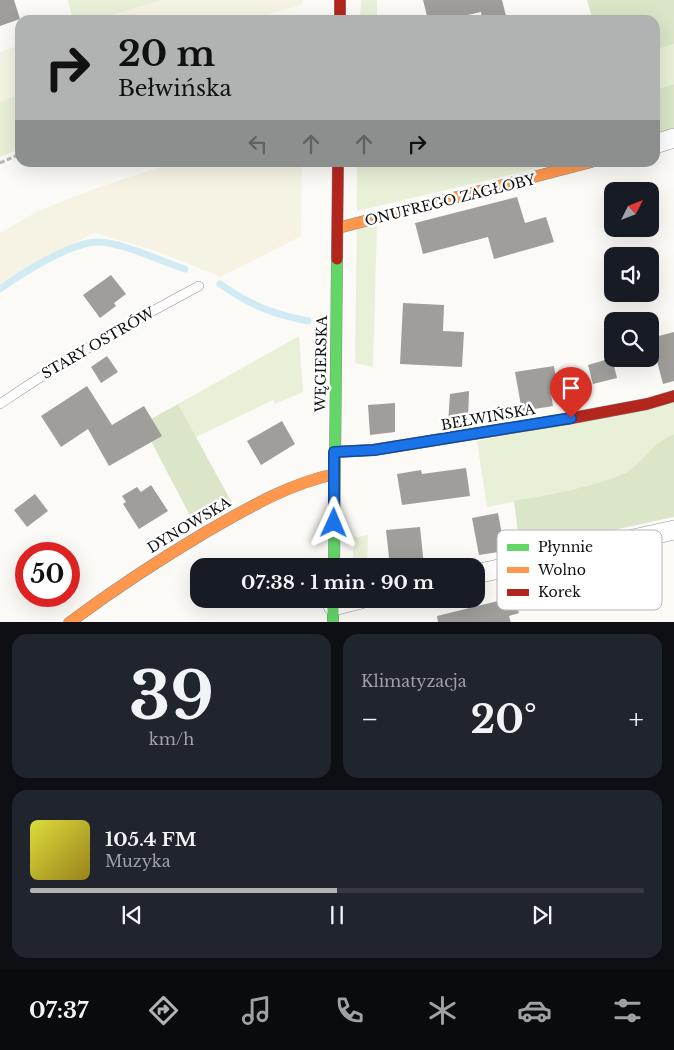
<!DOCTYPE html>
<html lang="pl">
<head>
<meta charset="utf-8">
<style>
  :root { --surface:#171b24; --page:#20242c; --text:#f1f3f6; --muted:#9ea1a6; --line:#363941; --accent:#b1b2b2 }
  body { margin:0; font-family:"Libre Baskerville",serif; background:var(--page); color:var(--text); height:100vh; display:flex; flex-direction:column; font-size:19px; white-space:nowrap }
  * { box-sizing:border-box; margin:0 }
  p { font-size:16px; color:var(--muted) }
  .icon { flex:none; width:28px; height:28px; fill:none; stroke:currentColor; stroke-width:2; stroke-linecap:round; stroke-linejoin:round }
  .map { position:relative; height:622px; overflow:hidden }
  .details { display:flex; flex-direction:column; gap:12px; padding:12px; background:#0d0f14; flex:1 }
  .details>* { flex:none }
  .top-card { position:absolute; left:15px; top:15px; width:645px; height:152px; border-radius:15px; box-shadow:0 5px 20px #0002; background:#b1b2b2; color:#111; overflow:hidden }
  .needle { width:32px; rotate:48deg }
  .fabs { position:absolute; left:604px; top:182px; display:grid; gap:10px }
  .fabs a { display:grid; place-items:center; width:55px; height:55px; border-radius:10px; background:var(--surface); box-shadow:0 5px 20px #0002; font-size:25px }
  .speed { position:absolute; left:15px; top:542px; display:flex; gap:10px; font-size:25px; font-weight:700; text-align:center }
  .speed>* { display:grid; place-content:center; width:65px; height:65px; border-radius:50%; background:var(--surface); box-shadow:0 5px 20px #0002; line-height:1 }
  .speed .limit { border:8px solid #d22; background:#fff; color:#111 }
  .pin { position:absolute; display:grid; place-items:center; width:42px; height:42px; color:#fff; margin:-51px -21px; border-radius:50% 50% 50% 0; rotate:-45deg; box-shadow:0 0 5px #0007 }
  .pin .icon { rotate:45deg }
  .me { position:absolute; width:55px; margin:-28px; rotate:1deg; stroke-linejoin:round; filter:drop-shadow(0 0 4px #0008) }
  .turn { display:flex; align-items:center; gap:18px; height:105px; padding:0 20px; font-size:22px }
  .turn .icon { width:65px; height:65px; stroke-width:2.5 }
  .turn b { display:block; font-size:35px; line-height:42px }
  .lanes { display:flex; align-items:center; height:48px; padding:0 20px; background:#0003; justify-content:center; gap:25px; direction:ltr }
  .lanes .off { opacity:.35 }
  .big { font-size:38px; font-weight:700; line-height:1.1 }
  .details .tile { flex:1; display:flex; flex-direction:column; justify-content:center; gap:8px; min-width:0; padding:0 18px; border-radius:15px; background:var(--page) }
  .details .dial { align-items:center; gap:0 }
  .dial b { font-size:65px; line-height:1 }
  .song { display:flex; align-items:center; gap:15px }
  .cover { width:60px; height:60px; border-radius:8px; background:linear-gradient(135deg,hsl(60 70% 55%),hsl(50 70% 35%)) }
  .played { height:5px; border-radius:2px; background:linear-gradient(90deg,var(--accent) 50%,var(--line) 50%) }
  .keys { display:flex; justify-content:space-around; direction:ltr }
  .heat { display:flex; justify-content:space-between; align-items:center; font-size:28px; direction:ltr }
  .details .tiles { flex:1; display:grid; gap:12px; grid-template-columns:1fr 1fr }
  .tile:last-child { grid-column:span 2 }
  .trip { position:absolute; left:190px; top:558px; width:295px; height:50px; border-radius:15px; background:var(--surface); box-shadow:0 5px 20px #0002; font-weight:700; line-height:50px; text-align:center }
  .dock { display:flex; height:80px; justify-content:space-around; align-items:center; background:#090b0e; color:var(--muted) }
  .dock .icon { width:35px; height:35px }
  .dock .active { color:var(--accent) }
  .dock b { font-size:22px; color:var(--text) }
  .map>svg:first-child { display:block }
  .farmland { fill:#f7f3e4 }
  .green { fill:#e9f0d8 }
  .forest { fill:#dae6c7 }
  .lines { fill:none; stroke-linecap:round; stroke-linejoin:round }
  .stream { stroke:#d0ebf3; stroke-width:7 }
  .building { fill:#a09e9b }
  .lane-casing { stroke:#969594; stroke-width:10 }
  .street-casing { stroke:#969594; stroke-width:20 }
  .fast-casing { stroke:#8d8c8a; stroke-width:12 }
  .slow-casing { stroke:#8d8c8a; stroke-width:12 }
  .jam-casing { stroke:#8d8c8a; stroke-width:12 }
  .path { stroke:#b9b9b8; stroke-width:3; stroke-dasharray:5 2.5; stroke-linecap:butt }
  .lane { stroke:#fffefe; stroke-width:9 }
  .street { stroke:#fffefe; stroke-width:19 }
  .fast { stroke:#63d668; stroke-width:11 }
  .slow { stroke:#ff974d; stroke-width:11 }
  .jam { stroke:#b3261e; stroke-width:11 }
  .route-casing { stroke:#114b97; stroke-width:12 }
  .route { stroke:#1a73e8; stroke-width:9 }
  .labels { text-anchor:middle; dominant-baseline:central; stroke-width:5; stroke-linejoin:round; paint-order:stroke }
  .street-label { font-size:14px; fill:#101010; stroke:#fff }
  .key { fill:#fff; stroke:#b7b7b7; stroke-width:1 }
  .key-label { font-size:14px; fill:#101010 }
</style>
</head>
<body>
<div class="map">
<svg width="674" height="623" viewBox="0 0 674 623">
  <rect width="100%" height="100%" fill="#fcfaf6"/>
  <g class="farmland">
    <path d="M162,0H303V4L252,20H95Z"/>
    <path d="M20,45V94L0,102V52Z"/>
    <path d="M175,162L302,163L301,236L221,277L156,251L94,233L11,277L0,285V233L38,211L94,189Z"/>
  </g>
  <g class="green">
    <path d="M68,0H162L95,20H73Z"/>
    <path d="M361,0H377V20H360Z"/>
    <path d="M674,44V84L655,90V50Z"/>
    <path d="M20,94V149L0,157V102Z"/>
    <path d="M357,163H561L357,211Z"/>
    <path d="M377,224L373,367L355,363L357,227Z"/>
    <path d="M299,336L303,392L275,404L273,400L196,437L178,404Z"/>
    <path d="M674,401V434C652,442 642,465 623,474C583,492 529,498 487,507L477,441Z"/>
    <path d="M368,535L367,566H353V538Z"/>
  </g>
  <g class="forest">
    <path d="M587,0H674V44L655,50V20H593Z"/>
    <path d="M674,84V132L655,137V90Z"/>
    <path d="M178,404L232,503L195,525L142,424Z"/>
    <path d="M674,434V517L520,550L514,501C548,495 591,488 623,474C642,465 652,442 674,434Z"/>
  </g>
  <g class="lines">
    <g class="stream">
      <path d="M220,284C250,305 272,314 308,321"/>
      <path d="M0,289C22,273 70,243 97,242C122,242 160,261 185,269"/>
    </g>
  </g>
  <g class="building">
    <path d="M0,0H14L20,19L0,26Z"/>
    <path d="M423,0H502L507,20H482L481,12L445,20H428Z"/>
    <path d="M517,197L525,223L546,217L554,242L494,259L488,237L423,254L415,223Z"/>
    <path d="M111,275L126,294L114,303L116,306L100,318L83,295Z"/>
    <path d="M403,303L444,305L443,331L464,332L462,367L400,364Z"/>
    <path d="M674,332V381L663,384L651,338Z"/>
    <path d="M107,356L118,372L101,383L91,367Z"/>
    <path d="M612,358L617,378L593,384L588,365Z"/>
    <path d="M554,366L558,392L551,393L553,406L522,411L515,372Z"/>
    <path d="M87,386L112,425L144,406L162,436L109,466L88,429L61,447L41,416Z"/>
    <path d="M469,391L468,421L448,424L450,394Z"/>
    <path d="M395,403V432L370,435L368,405Z"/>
    <path d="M282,421L295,444L261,465L247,441Z"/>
    <path d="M466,468L470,496L402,505L397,474L421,470L422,474Z"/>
    <path d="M151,485L168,511L139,529L123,504L126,502L122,496L137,487L141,492Z"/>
    <path d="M35,494L48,511L27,527L14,510Z"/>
    <path d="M498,513L505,551L479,555L472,518Z"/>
    <path d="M420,527L424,566H390L386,530Z"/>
    <path d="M514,597L519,613L509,616L511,623H438L437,616Z"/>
  </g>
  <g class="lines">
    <g class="lane-casing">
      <path id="lane" d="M0,404C64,360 131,322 199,286"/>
    </g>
    <g class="street-casing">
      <g id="street">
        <path d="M655,144L674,138"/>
        <path d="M476,574L674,530"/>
        <path d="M333,606L361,599"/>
      </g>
    </g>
    <g class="fast-casing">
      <g id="fast">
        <path d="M334,566L337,259"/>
        <path d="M333,599V623"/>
      </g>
    </g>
    <g class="slow-casing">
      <g id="slow">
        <path d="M338,228L591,162"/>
        <path d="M335,452L373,450L567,419"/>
        <path d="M69,623C113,590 159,560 206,532C248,508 288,484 335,474"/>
      </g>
    </g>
    <g class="jam-casing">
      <g id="jam">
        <path d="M340,0V20"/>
        <path d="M337,259L338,162"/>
        <path d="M567,419L647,404L674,396"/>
      </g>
    </g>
    <path class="path" d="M0,163L20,154"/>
    <use href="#lane" class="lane"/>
    <use href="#street" class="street"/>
    <use href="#fast" class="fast"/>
    <use href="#slow" class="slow"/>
    <use href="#jam" class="jam"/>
  </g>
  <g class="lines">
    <g class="route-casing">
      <path id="route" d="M334,523V452L374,450L571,418"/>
    </g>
    <use href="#route" class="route"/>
  </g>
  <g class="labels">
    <g class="street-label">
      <text transform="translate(450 200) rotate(-14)">ONUFREGO ZAGŁOBY</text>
      <text transform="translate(98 343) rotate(-30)">STARY OSTRÓW</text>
      <text transform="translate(321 364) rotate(-89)">WĘGIERSKA</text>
      <text transform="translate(488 417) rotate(-10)">BEŁWIŃSKA</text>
      <text transform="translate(189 525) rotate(-31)">DYNOWSKA</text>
    </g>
  </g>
  <rect x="497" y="530" width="165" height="80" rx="8" class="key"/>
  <rect x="507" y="544" width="22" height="7" fill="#63d668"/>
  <rect x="507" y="567" width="22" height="6" fill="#ff974d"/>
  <rect x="507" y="589" width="22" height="7" fill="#b3261e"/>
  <g class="key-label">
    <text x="538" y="552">Płynnie</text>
    <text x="538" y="575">Wolno</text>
    <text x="538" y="597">Korek</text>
  </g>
</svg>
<div class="fabs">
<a><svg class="needle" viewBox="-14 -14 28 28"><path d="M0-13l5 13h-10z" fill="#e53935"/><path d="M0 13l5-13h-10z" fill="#9ea1a6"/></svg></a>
<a><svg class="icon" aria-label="sound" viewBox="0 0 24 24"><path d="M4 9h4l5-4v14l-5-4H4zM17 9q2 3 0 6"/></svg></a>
<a><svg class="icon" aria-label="search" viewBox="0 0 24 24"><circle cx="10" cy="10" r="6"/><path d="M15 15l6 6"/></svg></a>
</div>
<div class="speed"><div class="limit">50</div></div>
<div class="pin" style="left:571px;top:418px;background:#d93025"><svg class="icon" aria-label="arrive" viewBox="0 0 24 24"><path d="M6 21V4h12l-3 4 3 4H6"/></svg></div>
<svg class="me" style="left:334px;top:523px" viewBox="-20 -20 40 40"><path d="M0-17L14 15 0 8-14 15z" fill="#1a73e8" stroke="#fff" stroke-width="4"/></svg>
<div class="trip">07:38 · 1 min · 90 m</div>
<div class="top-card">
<div class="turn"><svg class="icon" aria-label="right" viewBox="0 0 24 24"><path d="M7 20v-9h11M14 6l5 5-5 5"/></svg><div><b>20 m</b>Bełwińska</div></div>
<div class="lanes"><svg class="icon off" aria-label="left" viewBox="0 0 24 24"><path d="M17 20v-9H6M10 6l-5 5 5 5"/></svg><svg class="icon off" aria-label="ahead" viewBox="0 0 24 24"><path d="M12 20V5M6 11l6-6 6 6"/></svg><svg class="icon off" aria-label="ahead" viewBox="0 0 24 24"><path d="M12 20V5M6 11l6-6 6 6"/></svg><svg class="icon" aria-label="right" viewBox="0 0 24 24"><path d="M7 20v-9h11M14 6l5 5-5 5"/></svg></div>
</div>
</div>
<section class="details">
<div class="tiles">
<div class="tile dial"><b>39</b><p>km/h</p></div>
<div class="tile"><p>Klimatyzacja</p>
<div class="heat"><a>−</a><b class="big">20°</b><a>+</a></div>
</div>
<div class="tile">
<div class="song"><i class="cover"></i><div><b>105.4 FM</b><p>Muzyka</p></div></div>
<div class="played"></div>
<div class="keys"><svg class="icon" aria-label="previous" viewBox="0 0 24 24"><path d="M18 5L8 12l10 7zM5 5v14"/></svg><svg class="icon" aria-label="pause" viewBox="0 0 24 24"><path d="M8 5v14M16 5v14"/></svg><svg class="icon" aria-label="next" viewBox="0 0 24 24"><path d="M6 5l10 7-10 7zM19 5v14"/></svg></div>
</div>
</div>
</section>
<nav class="dock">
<b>07:37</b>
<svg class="icon active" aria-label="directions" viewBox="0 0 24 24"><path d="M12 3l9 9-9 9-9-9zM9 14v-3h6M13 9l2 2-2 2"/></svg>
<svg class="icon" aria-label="music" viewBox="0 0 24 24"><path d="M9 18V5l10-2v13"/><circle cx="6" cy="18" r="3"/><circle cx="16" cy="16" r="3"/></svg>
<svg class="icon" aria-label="phone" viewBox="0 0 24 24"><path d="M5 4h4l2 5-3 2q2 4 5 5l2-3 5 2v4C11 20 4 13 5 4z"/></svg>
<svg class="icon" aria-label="climate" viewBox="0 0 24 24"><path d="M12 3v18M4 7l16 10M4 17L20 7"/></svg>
<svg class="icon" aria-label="car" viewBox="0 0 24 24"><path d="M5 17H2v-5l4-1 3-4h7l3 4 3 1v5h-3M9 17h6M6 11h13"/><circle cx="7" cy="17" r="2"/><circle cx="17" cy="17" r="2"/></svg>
<svg class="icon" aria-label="filters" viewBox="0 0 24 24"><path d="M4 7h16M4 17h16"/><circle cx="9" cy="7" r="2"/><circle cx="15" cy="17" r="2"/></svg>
</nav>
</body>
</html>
